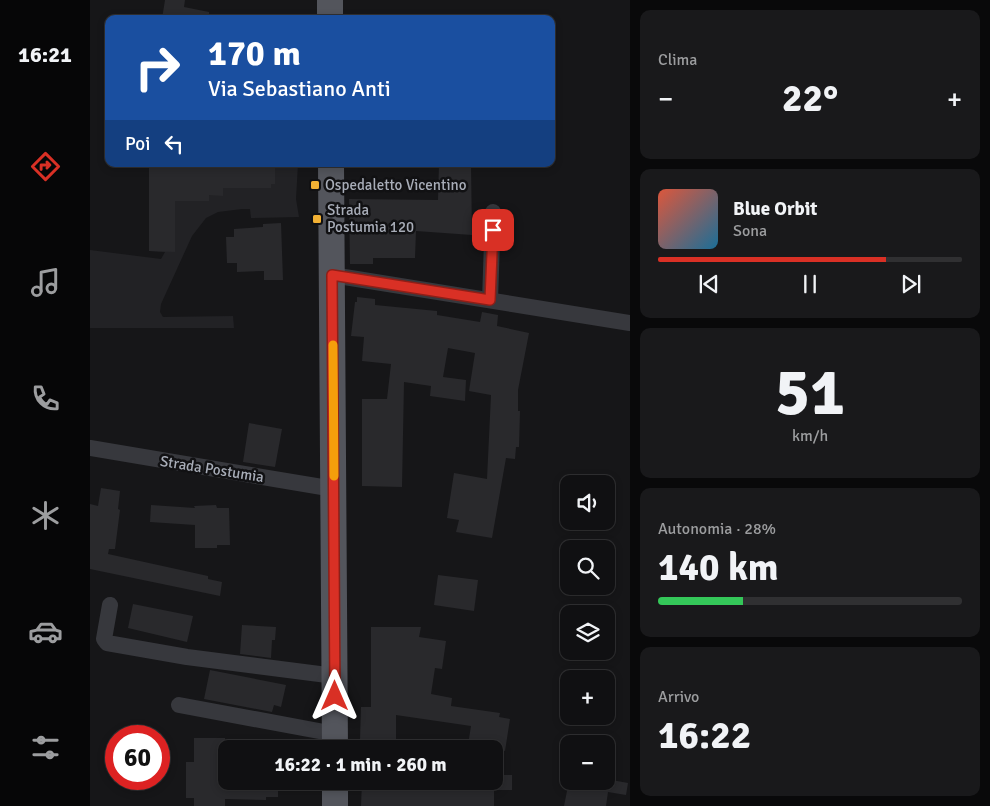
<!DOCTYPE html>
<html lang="it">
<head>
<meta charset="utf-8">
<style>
  :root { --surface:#101012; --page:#19191b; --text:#f1f3f6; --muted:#9c9d9f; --line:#303032; --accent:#d93025 }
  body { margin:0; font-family:Signika,sans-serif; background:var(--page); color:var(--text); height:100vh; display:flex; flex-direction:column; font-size:19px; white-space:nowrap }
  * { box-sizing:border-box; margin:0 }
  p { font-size:16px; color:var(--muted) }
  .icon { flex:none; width:28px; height:28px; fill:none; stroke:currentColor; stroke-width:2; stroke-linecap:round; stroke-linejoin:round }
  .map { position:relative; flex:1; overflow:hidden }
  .sheet { display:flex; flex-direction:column; gap:10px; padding:10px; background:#09090a; width:360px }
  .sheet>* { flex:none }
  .hud { position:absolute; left:15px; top:15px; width:450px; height:152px; border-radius:10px; box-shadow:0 2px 8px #0003,0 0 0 1px var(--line); background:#1a4fa0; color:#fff; overflow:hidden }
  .tools { position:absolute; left:470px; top:475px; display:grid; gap:10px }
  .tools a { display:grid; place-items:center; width:55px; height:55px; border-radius:10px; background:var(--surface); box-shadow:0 2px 8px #0003,0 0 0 1px var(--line); font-size:25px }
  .speed { position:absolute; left:15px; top:725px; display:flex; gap:10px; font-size:25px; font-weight:700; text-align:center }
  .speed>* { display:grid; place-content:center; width:65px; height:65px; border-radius:50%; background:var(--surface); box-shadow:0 2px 8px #0003,0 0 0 1px var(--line); line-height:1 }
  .speed .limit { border:8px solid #d22; background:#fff; color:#111 }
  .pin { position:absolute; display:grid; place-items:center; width:42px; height:42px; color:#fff; margin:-21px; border-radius:10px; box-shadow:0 2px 8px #0006 }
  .me { position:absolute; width:55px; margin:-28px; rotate:0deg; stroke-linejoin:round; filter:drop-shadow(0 0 4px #0008) }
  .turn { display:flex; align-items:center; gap:18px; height:105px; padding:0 20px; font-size:22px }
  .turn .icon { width:65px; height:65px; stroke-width:2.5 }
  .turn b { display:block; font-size:35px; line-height:42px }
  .then { display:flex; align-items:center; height:48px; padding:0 20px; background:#0003; gap:10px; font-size:19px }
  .big { font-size:38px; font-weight:700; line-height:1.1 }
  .sheet .widget { flex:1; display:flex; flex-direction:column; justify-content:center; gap:8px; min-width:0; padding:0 18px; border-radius:10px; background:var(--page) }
  .sheet .dial { align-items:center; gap:0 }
  .dial b { font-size:65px; line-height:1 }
  .song { display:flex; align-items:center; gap:15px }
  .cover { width:60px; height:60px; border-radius:8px; background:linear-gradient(135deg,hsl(10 70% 55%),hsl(200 70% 35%)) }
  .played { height:5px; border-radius:2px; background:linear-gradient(90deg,var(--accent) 75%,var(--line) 75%) }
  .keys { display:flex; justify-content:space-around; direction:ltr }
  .heat { display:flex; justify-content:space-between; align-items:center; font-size:28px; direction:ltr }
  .charge { height:8px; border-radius:4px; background:linear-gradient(90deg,#34c759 28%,var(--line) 0) }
  .trip { position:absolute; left:128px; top:740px; width:285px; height:50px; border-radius:10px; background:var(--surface); box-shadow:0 2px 8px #0003,0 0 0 1px var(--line); font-weight:700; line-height:50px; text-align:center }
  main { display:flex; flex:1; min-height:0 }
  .tab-bar { display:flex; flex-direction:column; width:90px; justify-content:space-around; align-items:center; background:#060607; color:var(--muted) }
  .tab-bar .icon { width:35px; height:35px }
  .tab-bar .selected { color:var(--accent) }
  .tab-bar b { font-size:22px; color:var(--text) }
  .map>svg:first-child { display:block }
  .built { fill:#222225 }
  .building { fill:#29292c }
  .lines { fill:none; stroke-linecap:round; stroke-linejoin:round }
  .minor { stroke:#37383d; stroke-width:16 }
  .primary { stroke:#53555c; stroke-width:26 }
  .route-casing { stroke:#8d1f18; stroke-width:12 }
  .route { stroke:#d93025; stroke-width:9 }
  .slow { stroke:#f59e0b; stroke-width:9 }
  .poi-dot { fill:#f2b134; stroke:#111113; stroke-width:2 }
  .labels { text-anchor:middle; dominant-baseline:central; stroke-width:5; stroke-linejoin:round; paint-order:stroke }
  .poi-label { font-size:15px; fill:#a8adb8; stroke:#111113; text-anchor:start }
  .street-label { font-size:15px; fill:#a8adb8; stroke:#111113 }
</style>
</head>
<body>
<main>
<nav class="tab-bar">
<b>16:21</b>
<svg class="icon selected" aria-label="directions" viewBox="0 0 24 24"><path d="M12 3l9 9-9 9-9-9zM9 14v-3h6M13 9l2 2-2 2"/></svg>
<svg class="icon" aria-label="music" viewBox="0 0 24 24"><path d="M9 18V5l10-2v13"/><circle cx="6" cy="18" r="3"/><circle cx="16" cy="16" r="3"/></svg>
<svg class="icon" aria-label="phone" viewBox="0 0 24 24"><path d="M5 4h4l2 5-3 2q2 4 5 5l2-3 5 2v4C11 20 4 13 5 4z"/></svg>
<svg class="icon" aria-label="climate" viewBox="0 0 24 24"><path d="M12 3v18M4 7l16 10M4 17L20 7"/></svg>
<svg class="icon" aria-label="car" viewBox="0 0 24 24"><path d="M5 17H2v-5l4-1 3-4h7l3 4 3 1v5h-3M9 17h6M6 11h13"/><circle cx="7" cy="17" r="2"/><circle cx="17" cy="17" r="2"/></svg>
<svg class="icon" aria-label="filters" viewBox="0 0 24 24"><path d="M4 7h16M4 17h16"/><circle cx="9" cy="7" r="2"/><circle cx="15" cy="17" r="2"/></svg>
</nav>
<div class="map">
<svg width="540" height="806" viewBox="0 0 540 806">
  <rect width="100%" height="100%" fill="#161618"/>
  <path class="built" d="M59,164H208L206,199L209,217L161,218L160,209H152L128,212L116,218L102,236L71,304L70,312L73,317L143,316L144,328H0V250L71,259L75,252L59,251Z"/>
  <g class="building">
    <path d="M75,0H95L94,7L119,12V19H72Z"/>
    <path d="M59,164H185V184H181V188H133V196L119,195V201H85V252L59,251Z"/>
    <path d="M349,164H381L382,235L326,231L325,258H283V264H260L259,199L348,200Z"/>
    <path d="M191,223L193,280H174V271L147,272V263H137L136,237H144V229L173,227V224Z"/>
    <path d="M267,297L285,299V305L347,311V315L390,322L392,312L408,315L407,326L439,333L428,390V411H430L429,447H426L425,459L416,458L402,538L366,532L369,520L357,518L364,473L397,479L401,395L379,391L385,353L358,348L353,377L376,380L375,401L340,396L341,386L314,382L312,487L272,486V399H297L301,364L272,361L274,337L261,336L265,302H267Z"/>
    <path d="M159,423L192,429L185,467L153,462Z"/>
    <path d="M11,488L30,491L28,509L30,510L25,549H19L18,554L118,576V579L132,582L130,596L0,569V504L8,506Z"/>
    <path d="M61,505L105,508L104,506L126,505L127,508H139L140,545H127V548H105V525L60,522Z"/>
    <path d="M348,575L388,580L384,611L344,605Z"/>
    <path d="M43,604L103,616L97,642L38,628Z"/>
    <path d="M152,625L186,627L185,640H182L181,658L150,654Z"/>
    <path d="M281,627H331L329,637L356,641L352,669L345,668L341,694L362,698L361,706L410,713L409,717L420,719L415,751L378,745L381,726L306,715V741L270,740L271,707H281Z"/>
    <path d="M120,670L196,685L191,707L184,705L182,712L114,699Z"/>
    <path d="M104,738H135V781H188V797H176V800L135,799V806H104V798H96V762H104Z"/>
    <path d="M404,775H422V790H404V806H271L272,781L404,787Z"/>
    <path d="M516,779L538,783L536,795L518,792L516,806H474L479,781H516Z"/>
  </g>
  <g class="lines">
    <g class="minor">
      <path d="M242,275L540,323"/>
      <path d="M400,300L403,212"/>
      <path d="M0,448L244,489"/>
      <path d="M20,605L14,639L17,643L97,657L245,676"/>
      <path d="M89,705L245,734"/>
    </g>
    <g class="primary">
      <path d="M240,0V19"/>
      <path d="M241,164L245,749"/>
      <path d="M245,781V806"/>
    </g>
  </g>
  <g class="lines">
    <g class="route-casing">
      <path id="route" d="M245,696L242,275L400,300L403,230"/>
    </g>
    <use href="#route" class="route"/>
    <path class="slow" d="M243,345L244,476"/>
  </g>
  <g class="poi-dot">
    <rect x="220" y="180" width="10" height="10" rx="2.5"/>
    <rect x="222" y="214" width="10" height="10" rx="2.5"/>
  </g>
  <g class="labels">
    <g class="poi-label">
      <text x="235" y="185">Ospedaletto Vicentino</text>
      <text x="237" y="210">Strada<tspan x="237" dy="17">Postumia 120</tspan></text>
    </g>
    <g class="street-label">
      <text transform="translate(122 469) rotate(9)">Strada Postumia</text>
    </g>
  </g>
</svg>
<div class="tools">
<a><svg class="icon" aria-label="sound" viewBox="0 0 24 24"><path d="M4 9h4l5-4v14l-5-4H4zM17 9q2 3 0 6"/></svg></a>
<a><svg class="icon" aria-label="search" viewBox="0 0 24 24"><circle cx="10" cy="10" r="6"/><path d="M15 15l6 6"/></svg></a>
<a><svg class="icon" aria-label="layers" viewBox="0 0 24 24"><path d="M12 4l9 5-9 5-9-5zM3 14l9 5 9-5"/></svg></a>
<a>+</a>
<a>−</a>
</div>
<div class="speed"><div class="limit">60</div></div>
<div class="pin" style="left:403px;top:230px;background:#d93025"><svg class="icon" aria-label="arrive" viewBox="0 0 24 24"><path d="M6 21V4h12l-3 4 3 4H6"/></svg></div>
<svg class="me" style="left:245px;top:696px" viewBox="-20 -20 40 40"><path d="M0-17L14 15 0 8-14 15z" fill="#d93025" stroke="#fff" stroke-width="4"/></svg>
<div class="trip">16:22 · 1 min · 260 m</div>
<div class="hud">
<div class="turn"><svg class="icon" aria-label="right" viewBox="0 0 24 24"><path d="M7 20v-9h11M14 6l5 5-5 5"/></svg><div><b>170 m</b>Via Sebastiano Anti</div></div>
<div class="then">Poi<svg class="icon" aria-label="left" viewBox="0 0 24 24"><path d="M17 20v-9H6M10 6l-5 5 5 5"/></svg></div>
</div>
</div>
<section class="sheet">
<div class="widget"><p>Clima</p>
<div class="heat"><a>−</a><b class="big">22°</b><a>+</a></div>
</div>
<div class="widget">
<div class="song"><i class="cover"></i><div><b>Blue Orbit</b><p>Sona</p></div></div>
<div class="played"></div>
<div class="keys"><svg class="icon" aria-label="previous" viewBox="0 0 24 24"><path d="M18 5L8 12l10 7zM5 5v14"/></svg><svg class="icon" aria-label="pause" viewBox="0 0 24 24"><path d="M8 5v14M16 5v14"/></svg><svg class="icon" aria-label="next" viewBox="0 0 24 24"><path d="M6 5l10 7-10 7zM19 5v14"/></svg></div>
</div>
<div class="widget dial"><b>51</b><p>km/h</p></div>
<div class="widget"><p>Autonomia · 28%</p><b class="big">140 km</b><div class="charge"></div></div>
<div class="widget"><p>Arrivo</p><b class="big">16:22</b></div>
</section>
</main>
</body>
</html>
